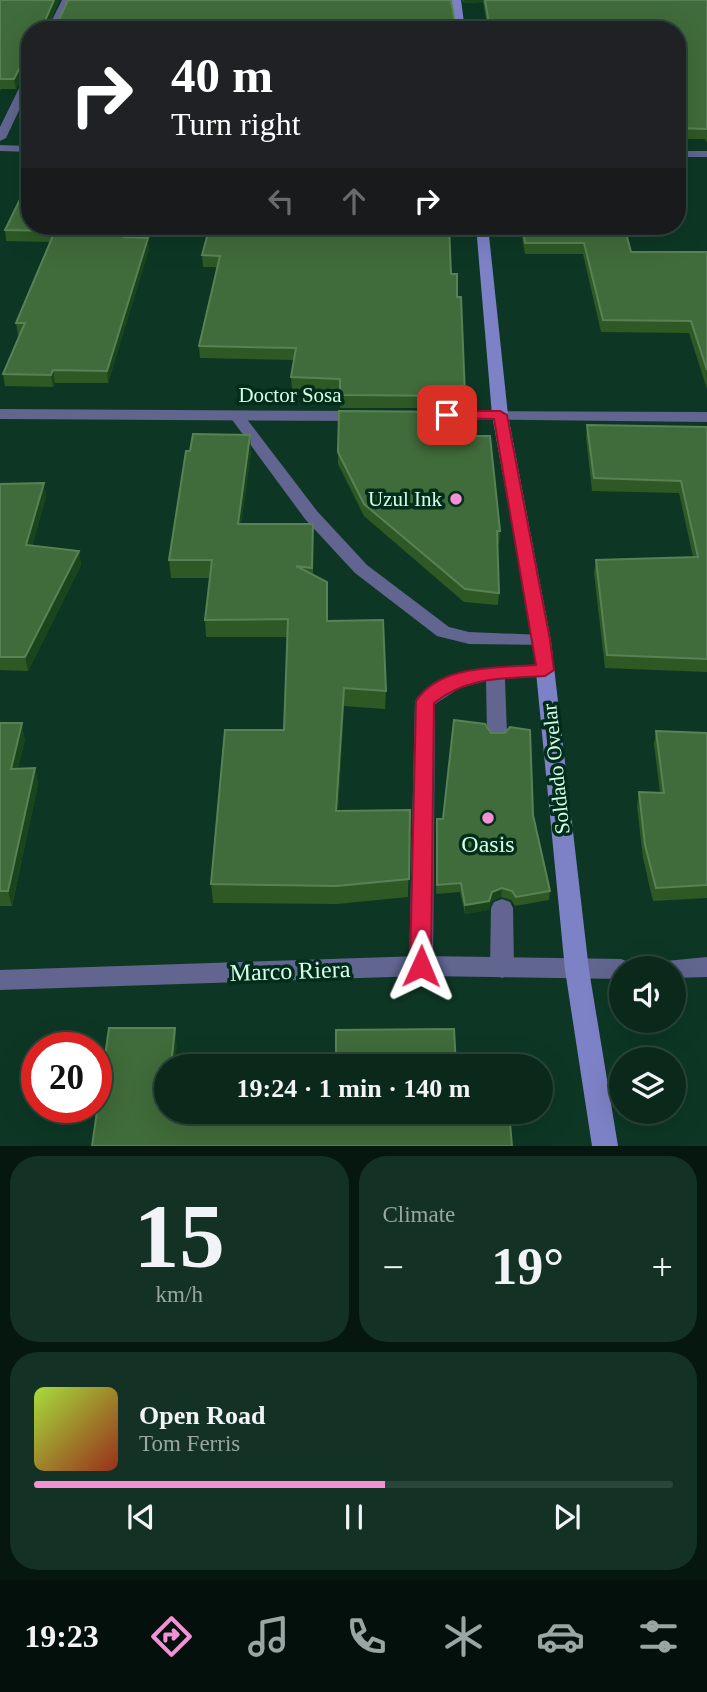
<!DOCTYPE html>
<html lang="en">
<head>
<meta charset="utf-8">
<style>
  :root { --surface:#0a291b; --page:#133124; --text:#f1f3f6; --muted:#99a6a3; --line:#2a453a; --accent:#f491d4 }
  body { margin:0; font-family:Georgia,serif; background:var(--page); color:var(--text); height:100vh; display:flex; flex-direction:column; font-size:26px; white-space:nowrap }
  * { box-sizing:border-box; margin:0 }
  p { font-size:23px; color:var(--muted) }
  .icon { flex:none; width:38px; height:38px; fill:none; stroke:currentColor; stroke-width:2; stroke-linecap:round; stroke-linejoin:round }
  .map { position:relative; height:1146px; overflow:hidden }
  .drawer { display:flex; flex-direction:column; gap:10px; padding:10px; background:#06170f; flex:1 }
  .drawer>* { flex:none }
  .hud { position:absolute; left:21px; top:21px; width:665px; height:214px; border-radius:28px; box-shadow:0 7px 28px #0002,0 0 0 2px var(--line); background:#202124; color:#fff; overflow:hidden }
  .tools { position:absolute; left:609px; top:956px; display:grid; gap:14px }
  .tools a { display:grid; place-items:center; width:77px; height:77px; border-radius:50%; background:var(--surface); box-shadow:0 7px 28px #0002,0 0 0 2px var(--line); font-size:35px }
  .speed { position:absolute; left:21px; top:1032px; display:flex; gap:14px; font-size:35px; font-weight:700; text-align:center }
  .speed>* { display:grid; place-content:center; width:91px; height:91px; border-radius:50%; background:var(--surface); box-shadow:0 7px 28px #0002,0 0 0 2px var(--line); line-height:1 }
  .speed .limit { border:10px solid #d22; background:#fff; color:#111 }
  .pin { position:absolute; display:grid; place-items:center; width:60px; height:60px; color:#fff; margin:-30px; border-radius:14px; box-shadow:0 4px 10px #0006 }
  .me { position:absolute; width:77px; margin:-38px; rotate:1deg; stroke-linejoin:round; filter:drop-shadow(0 0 5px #0008) }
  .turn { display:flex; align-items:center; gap:24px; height:147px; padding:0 35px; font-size:32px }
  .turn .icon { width:91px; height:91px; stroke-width:2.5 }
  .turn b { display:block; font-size:49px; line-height:60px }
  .lanes { display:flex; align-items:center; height:66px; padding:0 35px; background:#0003; justify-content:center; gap:35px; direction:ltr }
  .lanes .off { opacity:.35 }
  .big { font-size:52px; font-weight:700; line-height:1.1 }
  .drawer .tile { flex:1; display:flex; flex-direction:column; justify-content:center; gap:10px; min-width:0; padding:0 24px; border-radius:28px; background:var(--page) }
  .drawer .dial { align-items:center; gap:0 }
  .dial b { font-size:91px; line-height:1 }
  .song { display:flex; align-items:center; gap:21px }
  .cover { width:84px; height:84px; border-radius:10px; background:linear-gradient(135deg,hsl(80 70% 55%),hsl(10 70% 35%)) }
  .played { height:7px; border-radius:4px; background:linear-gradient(90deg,var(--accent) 55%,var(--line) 55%) }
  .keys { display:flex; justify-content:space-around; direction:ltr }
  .heat { display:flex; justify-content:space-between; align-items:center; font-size:38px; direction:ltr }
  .drawer .tiles { flex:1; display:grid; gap:10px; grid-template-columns:1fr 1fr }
  .tile:last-child { grid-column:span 2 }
  .trip { position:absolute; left:154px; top:1054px; width:399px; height:70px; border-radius:35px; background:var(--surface); box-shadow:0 7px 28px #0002,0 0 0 2px var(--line); font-weight:700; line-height:70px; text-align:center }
  .dock { display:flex; height:112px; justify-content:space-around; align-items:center; background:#04100b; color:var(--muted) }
  .dock .icon { width:49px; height:49px }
  .dock .active { color:var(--accent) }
  .dock b { font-size:32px; color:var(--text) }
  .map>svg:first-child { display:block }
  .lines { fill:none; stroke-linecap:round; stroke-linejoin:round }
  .service { fill:#616590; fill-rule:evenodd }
  .minor { fill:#616590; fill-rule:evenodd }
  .tertiary { fill:#616590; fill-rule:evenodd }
  .secondary { fill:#7d82c7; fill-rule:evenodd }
  .wall { fill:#2e5925 }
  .shaded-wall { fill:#19441c }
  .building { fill:#406b3a; stroke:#588255; stroke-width:2 }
  .route { fill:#e11d48; stroke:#92132f; stroke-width:2 }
  .poi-dot { fill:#f491d4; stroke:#012d1a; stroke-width:2.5 }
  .labels { text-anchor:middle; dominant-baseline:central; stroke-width:7; stroke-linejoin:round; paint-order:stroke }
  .street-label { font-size:21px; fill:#d7fde7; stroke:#012d1a }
  .poi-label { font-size:21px; fill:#d7fde7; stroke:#012d1a; text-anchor:end }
  .near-poi-label { font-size:24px; fill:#d7fde7; stroke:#012d1a }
  .near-street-label { font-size:24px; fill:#d7fde7; stroke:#012d1a }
</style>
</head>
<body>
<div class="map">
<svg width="707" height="1146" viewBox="0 0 707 1146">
  <rect width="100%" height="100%" fill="#0d3724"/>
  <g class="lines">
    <g class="service">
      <path d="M545,664L552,665L554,670L552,675L505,679L507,734L504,739H490L487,734L486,681L460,688L435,704L433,966L429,973L421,976L413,973L409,966L415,701C436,667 510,666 545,664Z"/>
      <path d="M502,899L510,902L513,908L514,968L510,975L502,978L494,975L490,968L491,908L494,902Z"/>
    </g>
    <g class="minor">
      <path d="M62,0H72L57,30H47Z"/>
      <path d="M30,73V87L6,138L0,141V127L25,76Z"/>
      <path d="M0,145L30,146V152L0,151Z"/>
      <rect x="677" y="151" width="30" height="6"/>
      <path d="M238,412L243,414L317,511L367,565L449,627L469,632L542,635L549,637L551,641L549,645L469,644L437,636L355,573L305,519L230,417Z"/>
      <path d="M421,956L621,959L629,962L632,968H621V979L421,976L0,990V970Z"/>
      <path d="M707,957V977L674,978V968H663L666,961Z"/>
    </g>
    <g class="tertiary">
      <path d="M0,409L361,411L369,416L361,421L0,419Z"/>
      <path d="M441,411L707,412V422L436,419L433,416Z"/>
    </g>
    <g class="secondary">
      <path d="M451,0H461L465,30H455Z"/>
      <path d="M476,226H488L508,415L551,641L589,970L618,1146H592L565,970L533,641L492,415Z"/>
    </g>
  </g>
  <g class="wall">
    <path d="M0,0H59L50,22L451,0L30,30V71H29L23,75L16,89H1L0,91Z"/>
    <path d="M462,0H707V143L705,139H677V30H488L483,2L464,3Z"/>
    <path d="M30,226H133L129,237L149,249L108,383H55L53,387L5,386L3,374L20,335H18L16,323L50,242L6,241L5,230Z"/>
    <path d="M210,226L451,274L457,297L465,396L464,408H340V391L292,389L291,377L294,360L200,358L199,346L217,267H203L202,255Z"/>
    <path d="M520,226H580L581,229L631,252H707V389L689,333L601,332L583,254H525Z"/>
    <path d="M587,425L707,427V672L605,668L594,573L596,560L693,557L679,493L592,491L586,437Z"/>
    <path d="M466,436L500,531L499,544H497L499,593L498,605L464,602L364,516L338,464V452Z"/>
    <path d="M251,452L241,524H313V575L327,621L386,691L385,709L344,706L338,811L410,810L408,897L337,904L213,903L211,884L284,730L288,637H206L205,620L210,578H171L169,560Z"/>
    <path d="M0,484L46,496L32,546L79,551L81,565L28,671L0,670Z"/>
    <path d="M0,723L25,739L18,768H35L38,784L12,906H0Z"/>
    <path d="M656,731L707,733V898L653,901L643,858L637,806L639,792L660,793L654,744Z"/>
    <path d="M533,815L550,891L549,900L515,906L511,900L501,897L492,901L488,910L465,914L460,892L436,894L437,819Z"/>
  </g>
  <g class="shaded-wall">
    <path d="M54,0H59L46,30L44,23Z"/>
    <path d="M464,0H483V2L464,3Z"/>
    <path d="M27,61L29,71L23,75L16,89L14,79L21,65Z"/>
    <path d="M128,226H133L125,248L124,237Z"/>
    <path d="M148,238L149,249L108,383L107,371Z"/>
    <path d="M53,370L55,383L53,387L51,375Z"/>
    <path d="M250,435L251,452L239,541L238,524Z"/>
    <path d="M44,483L46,496L29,559L26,545Z"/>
    <path d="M79,551L81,565L28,671L25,657Z"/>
    <path d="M344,688V706L337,829L336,811Z"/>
    <path d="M22,723L25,739L14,784L11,769Z"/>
    <path d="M35,768L38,784L12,906L8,891Z"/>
    <path d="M502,888L501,897L492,901L488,910L465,914V905Z"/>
    <path d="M175,1028L177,1046L175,1066H171Z"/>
  </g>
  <g class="building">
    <path d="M0,0H54L44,23L58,22L68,0H451L455,23V30H30V62L27,61L21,65L14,79H0Z"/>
    <path d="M485,0H707V129L677,128V30H490Z"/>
    <path d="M30,179V226H128L124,237L148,238L107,371L53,370L51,375L3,374L25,323H16L55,231L5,230Z"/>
    <path d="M210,226H449L451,274H457V297H461L465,396L340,395V379L291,377L296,348L199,346L220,256L202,255Z"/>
    <path d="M523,226H580L581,229H625L631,252H707V370L691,321L603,320L584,243H525Z"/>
    <path d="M339,411L465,412L466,436H490L500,531H497L499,593L465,589L364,504L338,452Z"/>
    <path d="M587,425L707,427V659L607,655L596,560L698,557L681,481L594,478Z"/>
    <path d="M193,434L250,435L238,524H313L312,568L296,566L327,582V621L383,620L386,691L344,688L336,811L410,810L409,879L336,886L211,884L225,730H284L288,619L205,620L212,560H169L186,451H190Z"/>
    <path d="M44,483L26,545L79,551L25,657H0V484Z"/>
    <path d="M454,720L485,724L491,733H505L510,727L530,730L533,815L550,891L516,897L512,891L502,888L492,892L489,901L465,905L461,883L437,885V819H443Z"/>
    <path d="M0,723H22L11,769L35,768L8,891H0Z"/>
    <path d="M656,731L707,733V885L656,888L645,845L639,792L664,793Z"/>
    <path d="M109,1028H175L171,1066H166V1111H509L512,1146H92Z"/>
    <path d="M454,1029L456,1066H336V1030Z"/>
  </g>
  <path class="route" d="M447,411H500L507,415L550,640L554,670L545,676C503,679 468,676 434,703L431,966L428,972L421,975L413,972L410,966L416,701C440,664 498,668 536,665L494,419L442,418L440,415Z"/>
  <g class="poi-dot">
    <circle cx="456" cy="499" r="7"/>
    <circle cx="488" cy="818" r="7"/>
  </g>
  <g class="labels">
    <g class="street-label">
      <text x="290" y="395">Doctor Sosa</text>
      <text transform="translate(556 769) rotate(-96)">Soldado Ovelar</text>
    </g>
    <g class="poi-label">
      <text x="442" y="499">Uzul Ink</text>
    </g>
    <g class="near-poi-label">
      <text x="488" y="844">Oasis</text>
    </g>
    <g class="near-street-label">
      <text transform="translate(290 971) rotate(-2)">Marco Riera</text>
    </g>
  </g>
</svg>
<div class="tools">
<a><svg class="icon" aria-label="sound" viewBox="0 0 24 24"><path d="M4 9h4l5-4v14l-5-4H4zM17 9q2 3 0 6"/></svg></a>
<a><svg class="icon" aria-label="layers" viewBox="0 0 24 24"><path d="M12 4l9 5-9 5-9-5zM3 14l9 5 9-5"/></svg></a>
</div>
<div class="speed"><div class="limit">20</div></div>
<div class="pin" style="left:447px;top:415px;background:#d93025"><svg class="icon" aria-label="arrive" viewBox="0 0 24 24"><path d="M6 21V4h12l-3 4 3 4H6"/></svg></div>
<svg class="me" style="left:421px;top:966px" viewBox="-20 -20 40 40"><path d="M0-17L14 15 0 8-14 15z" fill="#e11d48" stroke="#fff" stroke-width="4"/></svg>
<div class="trip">19:24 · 1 min · 140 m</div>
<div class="hud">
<div class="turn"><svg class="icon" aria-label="right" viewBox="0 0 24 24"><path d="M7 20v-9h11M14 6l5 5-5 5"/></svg><div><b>40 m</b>Turn right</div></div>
<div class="lanes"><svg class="icon off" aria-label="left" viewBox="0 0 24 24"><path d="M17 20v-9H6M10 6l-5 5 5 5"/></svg><svg class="icon off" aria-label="ahead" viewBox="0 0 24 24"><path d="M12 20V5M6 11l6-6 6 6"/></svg><svg class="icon" aria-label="right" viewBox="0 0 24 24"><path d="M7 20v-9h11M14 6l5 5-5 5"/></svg></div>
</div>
</div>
<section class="drawer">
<div class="tiles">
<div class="tile dial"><b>15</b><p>km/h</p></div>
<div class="tile"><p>Climate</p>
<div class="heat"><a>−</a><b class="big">19°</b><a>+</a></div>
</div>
<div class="tile">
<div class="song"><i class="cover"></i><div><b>Open Road</b><p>Tom Ferris</p></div></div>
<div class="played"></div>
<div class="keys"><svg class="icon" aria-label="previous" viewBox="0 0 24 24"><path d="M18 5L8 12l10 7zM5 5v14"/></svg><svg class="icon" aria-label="pause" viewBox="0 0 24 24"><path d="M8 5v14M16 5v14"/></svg><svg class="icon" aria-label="next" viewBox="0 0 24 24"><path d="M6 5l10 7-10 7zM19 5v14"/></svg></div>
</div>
</div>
</section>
<nav class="dock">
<b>19:23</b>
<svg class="icon active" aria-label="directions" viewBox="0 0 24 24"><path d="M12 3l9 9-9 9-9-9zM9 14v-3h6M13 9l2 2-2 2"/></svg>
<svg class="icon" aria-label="music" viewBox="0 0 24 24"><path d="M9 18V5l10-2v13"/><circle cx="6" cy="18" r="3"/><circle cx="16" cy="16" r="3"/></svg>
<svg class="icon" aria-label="phone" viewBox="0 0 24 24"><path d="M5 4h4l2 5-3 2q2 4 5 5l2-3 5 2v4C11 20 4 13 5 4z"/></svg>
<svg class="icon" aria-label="climate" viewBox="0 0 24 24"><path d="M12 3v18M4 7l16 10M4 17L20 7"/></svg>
<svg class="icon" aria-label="car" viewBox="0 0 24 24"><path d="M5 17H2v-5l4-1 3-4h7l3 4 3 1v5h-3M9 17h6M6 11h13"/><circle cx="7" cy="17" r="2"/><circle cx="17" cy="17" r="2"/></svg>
<svg class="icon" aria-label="filters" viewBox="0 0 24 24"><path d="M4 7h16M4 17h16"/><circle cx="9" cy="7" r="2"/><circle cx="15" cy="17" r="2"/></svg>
</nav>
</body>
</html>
